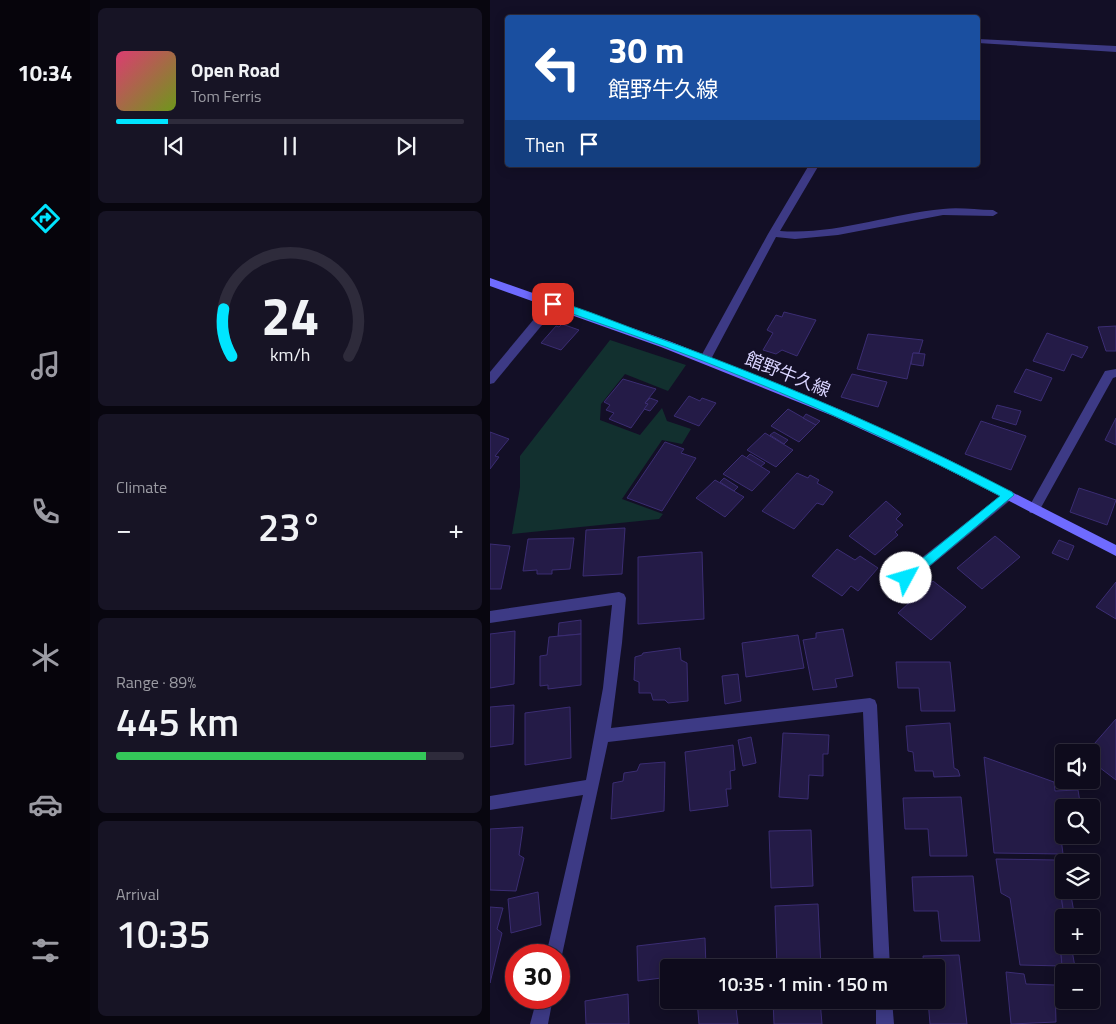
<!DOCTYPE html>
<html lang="en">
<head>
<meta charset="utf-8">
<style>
  :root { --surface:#0e0b1c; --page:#171425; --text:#f1f3f6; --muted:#9b9ba3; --line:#2e2b3b; --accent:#00e5ff }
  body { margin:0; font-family:"Titillium Web","Noto Sans JP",sans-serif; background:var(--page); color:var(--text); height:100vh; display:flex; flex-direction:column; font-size:19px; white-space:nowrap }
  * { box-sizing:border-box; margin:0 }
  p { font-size:16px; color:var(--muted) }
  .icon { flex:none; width:28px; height:28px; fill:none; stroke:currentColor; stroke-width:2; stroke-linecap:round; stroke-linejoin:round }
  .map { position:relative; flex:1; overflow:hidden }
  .side { display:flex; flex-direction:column; gap:8px; padding:8px; background:#08060f; width:400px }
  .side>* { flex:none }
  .banner { position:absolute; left:15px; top:15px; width:475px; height:152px; border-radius:5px; box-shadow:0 2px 12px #0003,0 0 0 1px var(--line); background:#1a4fa0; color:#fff; overflow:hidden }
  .buttons { position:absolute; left:565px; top:744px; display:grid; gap:10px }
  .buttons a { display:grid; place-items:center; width:45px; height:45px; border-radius:5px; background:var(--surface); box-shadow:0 2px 12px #0003,0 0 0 1px var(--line); font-size:25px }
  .speed { position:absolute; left:15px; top:944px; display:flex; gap:10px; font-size:25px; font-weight:700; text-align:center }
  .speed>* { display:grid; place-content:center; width:65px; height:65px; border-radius:50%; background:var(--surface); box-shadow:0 2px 12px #0003,0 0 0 1px var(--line); line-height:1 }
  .speed .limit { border:8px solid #d22; background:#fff; color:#111 }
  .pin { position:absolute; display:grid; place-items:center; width:42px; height:42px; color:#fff; margin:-21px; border-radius:10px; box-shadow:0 2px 8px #0006 }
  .me { position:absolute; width:55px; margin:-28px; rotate:51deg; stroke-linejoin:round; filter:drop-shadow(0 0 4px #0008) }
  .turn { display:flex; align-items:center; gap:18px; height:105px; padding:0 20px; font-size:22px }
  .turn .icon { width:65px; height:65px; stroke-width:2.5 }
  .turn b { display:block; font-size:35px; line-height:42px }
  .then { display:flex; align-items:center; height:48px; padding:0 20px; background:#0003; gap:10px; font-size:19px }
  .big { font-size:38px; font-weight:600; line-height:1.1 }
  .side .tile { flex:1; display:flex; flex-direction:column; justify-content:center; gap:8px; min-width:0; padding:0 18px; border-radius:8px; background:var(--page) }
  .side .dial { align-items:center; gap:0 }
  .dial svg { height:130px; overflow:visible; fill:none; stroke:var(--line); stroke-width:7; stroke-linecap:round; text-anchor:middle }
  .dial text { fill:var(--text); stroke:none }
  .song { display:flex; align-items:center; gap:15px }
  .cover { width:60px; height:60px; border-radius:8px; background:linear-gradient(135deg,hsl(340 70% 55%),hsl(80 70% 35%)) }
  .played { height:5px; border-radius:2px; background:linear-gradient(90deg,var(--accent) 15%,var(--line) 15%) }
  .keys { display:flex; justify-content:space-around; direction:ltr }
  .heat { display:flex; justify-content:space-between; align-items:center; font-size:28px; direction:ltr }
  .charge { height:8px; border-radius:4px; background:linear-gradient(90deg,#34c759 89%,var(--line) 0) }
  .trip { position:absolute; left:170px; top:959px; width:285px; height:50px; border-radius:5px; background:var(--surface); box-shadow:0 2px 12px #0003,0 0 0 1px var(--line); font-weight:600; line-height:50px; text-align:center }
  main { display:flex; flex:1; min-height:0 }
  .menu { display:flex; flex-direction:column; width:90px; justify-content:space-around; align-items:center; background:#06040b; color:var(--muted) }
  .menu .icon { width:35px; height:35px }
  .menu .selected { color:var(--accent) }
  .menu b { font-size:22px; color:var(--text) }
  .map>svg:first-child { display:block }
  .green { fill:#12302f }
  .building { fill:#241b47; stroke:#3b2d73 }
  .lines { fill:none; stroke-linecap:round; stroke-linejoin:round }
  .minor { fill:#3d3a85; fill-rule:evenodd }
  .secondary { fill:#6f6bff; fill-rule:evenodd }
  .route { fill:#00e5ff; stroke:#0095a6 }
  .labels { text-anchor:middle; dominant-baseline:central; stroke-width:5; stroke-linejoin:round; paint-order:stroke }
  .street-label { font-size:18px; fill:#d9d4ff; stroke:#130f26 }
</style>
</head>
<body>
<main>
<nav class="menu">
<b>10:34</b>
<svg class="icon selected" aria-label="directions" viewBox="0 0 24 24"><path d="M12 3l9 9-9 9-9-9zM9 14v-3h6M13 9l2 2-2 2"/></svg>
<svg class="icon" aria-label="music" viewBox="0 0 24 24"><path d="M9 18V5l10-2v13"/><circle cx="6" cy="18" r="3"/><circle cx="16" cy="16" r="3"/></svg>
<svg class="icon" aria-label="phone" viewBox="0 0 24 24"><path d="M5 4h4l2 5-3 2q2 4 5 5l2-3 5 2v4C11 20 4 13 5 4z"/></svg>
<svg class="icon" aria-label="climate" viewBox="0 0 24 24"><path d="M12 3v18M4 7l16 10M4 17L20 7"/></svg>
<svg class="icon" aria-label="car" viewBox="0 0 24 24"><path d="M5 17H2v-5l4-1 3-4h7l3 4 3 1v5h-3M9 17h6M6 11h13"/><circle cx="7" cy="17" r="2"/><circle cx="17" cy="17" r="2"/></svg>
<svg class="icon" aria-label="filters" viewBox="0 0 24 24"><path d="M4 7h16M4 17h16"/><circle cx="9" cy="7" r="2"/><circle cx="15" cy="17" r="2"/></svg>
</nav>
<section class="side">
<div class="tile">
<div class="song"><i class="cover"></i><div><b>Open Road</b><p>Tom Ferris</p></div></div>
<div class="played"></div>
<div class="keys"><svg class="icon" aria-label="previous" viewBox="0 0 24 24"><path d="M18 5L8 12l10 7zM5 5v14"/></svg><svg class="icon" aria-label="pause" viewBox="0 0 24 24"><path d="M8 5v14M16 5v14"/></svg><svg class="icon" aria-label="next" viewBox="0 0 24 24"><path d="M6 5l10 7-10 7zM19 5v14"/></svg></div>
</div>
<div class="tile dial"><svg viewBox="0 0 100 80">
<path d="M14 69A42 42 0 1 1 86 69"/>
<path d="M14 69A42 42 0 0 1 9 40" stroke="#00e5ff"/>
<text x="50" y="56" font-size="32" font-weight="700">24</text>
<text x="50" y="72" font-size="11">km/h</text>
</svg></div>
<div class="tile"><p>Climate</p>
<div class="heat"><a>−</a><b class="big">23°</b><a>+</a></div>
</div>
<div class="tile"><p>Range · 89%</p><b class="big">445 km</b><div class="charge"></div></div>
<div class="tile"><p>Arrival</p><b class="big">10:35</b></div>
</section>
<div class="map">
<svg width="626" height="1024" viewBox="0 0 626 1024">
  <rect width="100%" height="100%" fill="#130f26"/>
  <path class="green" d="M120,340L196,365L178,391L135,374L111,404L110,420L150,435L172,408L177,421L201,429L192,444L172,440L132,499L173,514L169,519L22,534L30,487V456Z"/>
  <g class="building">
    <path d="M294,312L326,320L307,356L292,350L286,354L273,350L283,333L277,330L286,315L292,317Z"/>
    <path d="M72,324L89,330L71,350L51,343L66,326L69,327Z"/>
    <path d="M626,326V351H616L608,327Z"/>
    <path d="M557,333L598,347L592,358L582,354L574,371L543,361Z"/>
    <path d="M378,334L433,340L429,353H423L417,379L367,369Z"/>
    <path d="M423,353L435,354L433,366L421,364Z"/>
    <path d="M536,369L562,378L551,401L524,392Z"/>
    <path d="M362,374L397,382L388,407L351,397Z"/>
    <path d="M133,379L166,389L155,403L158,404L141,428L119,419L124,413L116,410L120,405L114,402Z"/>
    <path d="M199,396L210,401L212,398L226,403L209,426L184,416Z"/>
    <path d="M160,398L168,401L160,411L154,409L158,404L155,403Z"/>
    <path d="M507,405L531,411L526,425L502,418Z"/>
    <path d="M298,409L326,425L309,442L281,426Z"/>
    <path d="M316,414L330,421L326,425L313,418Z"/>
    <path d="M626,418V445L615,440Z"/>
    <path d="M491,421L536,436L521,470L475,454Z"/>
    <path d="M0,432L19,439L5,456L9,457L0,469Z"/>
    <path d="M284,432L298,440L294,444L280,435Z"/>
    <path d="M275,433L303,450L286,467L257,450Z"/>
    <path d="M175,442L194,449L191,453L206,458L172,511L137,498Z"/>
    <path d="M260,454L275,463L270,467L256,458Z"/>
    <path d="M252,455L280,472L262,491L233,474Z"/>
    <path d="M307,473L318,478L320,475L329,480L327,483L343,492L333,505L327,503L304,529L272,511Z"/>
    <path d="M234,478L248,487L244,491L230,482Z"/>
    <path d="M225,480L254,497L235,517L206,498Z"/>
    <path d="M589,488L626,500L617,525L580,512Z"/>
    <path d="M396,501L411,514L406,519L413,525L405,532L408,535L385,555L359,536Z"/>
    <path d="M135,528L132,574L93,576L96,530Z"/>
    <path d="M505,536L530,557L492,589L467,568Z"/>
    <path d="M84,538L80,569L62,570V574H47V570L33,571L38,539Z"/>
    <path d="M569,540L584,546L578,560L562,553Z"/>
    <path d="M0,544L20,546L11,589H0Z"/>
    <path d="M347,549L365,560L370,556L388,568L368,591L361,586L352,596L322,576Z"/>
    <path d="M212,552L214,619L148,624V557Z"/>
    <path d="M443,581L476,607L441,640L408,613Z"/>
    <path d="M626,582V619L606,607Z"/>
    <path d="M91,620V634L68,636L69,623Z"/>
    <path d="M353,629L363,676L345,679L347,687L323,690L313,640L326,638V633Z"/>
    <path d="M25,631L24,684L0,688V634Z"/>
    <path d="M91,634V685L58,689V685L50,686V656L57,655L59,637Z"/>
    <path d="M308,635L314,668L256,677L252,643Z"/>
    <path d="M190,648L191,660L197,663L198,701L178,703L175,700H163L161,693H149V682L144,680L145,657L152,655L153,653Z"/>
    <path d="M406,662H460L465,711H431L429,688H408Z"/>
    <path d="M248,674L251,701L235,704L232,676Z"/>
    <path d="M24,705L23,744L0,747V707Z"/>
    <path d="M80,707L81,758L35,765V713Z"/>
    <path d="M626,719V780L601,761V752H597Z"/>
    <path d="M460,723L464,768L468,770L470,776L444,777L443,771H425L423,752L418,751L416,726Z"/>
    <path d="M293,733L339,735L338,754H333V776L319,775L318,799L289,797Z"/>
    <path d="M261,737L266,763L253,766L248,740Z"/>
    <path d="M243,745L245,770L240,771L241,789H236L238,806L200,811L195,752Z"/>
    <path d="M494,757L564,782L565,791L588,790L591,808H574V823H569L573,854L504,853Z"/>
    <path d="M175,762L174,811L121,819L123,783L133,781L134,773L147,771L150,764Z"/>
    <path d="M471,797L477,856H440L438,829H415L413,798Z"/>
    <path d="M33,827L29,855L34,858L26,891L0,890V829Z"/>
    <path d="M321,830L323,886L281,888L279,831Z"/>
    <path d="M506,859L566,860L574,916L569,929L572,966L530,965L520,898L511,893Z"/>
    <path d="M566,860L575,862H574V890H580L585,918H574V945H581L585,967L572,966L569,929L574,916Z"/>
    <path d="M483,876L490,941H451L448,911H424L422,877Z"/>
    <path d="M48,892L51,925L21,933L18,899Z"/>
    <path d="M328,904L331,968H287L285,906Z"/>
    <path d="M0,907L13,908L7,929L12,933L0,983Z"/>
    <path d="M215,938L216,968H179V977L148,981L147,946Z"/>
    <path d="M469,955L477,1024H440L438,1000H446V968H434L433,956Z"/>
    <path d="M516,972L534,974L536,984L565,985L566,1022L521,1024Z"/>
    <path d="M138,994L139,1024H96L95,1001Z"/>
    <path d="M207,1000H245L248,1024H209Z"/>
    <path d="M283,1000H330L332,1024H284Z"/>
  </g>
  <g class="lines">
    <g class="minor">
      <path d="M488,39L626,46V52L488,43Z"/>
      <path d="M319,165H329L290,231C346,235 398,214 453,209C470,207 486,210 503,210L508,213L503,216L453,215L348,235L305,239L286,237L220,361H212L210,358L278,234Z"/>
      <path d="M63,300L67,301L68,304L67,307L4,383L0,384V372L59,301Z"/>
      <path d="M626,369V377L623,378L548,513H540L538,509L540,505L615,371Z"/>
      <path d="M519,490L523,492L525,495L523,498L421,582L416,584L411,582L409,578L411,574L515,492Z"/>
      <path d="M129,592L134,594L136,598L132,643L121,728L380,698L385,700L387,705L400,968H384L373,712L118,742L72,955L69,961V955H56L93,795L0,810V796L96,780L113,688L122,605L0,623V611Z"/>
      <path d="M47,998H63L58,1024H40Z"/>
      <path d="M386,1000H402L404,1024H386Z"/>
    </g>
    <path class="secondary" d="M0,278L179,341L351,410L457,459L626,545V556L449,465L343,416L171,347L0,286Z"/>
  </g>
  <path class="route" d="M63,300C97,310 130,324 163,336C286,380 407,432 522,492L524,495L420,582H412L410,578L412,575L510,496C414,445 314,401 213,361C162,341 111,324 60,306V301Z"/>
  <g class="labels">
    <g class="street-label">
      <text transform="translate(298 374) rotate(22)">館野牛久線</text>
    </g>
  </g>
</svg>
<div class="buttons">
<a><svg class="icon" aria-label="sound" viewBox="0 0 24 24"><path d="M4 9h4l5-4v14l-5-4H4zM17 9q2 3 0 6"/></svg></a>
<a><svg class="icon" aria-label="search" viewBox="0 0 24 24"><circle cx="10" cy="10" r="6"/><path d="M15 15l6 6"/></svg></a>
<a><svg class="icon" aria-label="layers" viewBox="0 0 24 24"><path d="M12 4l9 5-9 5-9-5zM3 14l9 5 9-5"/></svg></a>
<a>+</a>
<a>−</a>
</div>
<div class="speed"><div class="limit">30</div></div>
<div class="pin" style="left:63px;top:304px;background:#d93025"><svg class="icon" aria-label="arrive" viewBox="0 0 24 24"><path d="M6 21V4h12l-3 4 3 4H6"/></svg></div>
<svg class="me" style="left:416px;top:578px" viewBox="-20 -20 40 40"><circle r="19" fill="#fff"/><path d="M0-13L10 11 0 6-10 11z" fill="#00e5ff"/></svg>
<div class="trip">10:35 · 1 min · 150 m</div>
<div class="banner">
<div class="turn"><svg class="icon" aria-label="left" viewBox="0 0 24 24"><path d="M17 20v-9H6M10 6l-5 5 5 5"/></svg><div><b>30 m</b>館野牛久線</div></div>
<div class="then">Then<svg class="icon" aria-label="arrive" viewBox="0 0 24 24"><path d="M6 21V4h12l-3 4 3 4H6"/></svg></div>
</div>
</div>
</main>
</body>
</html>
